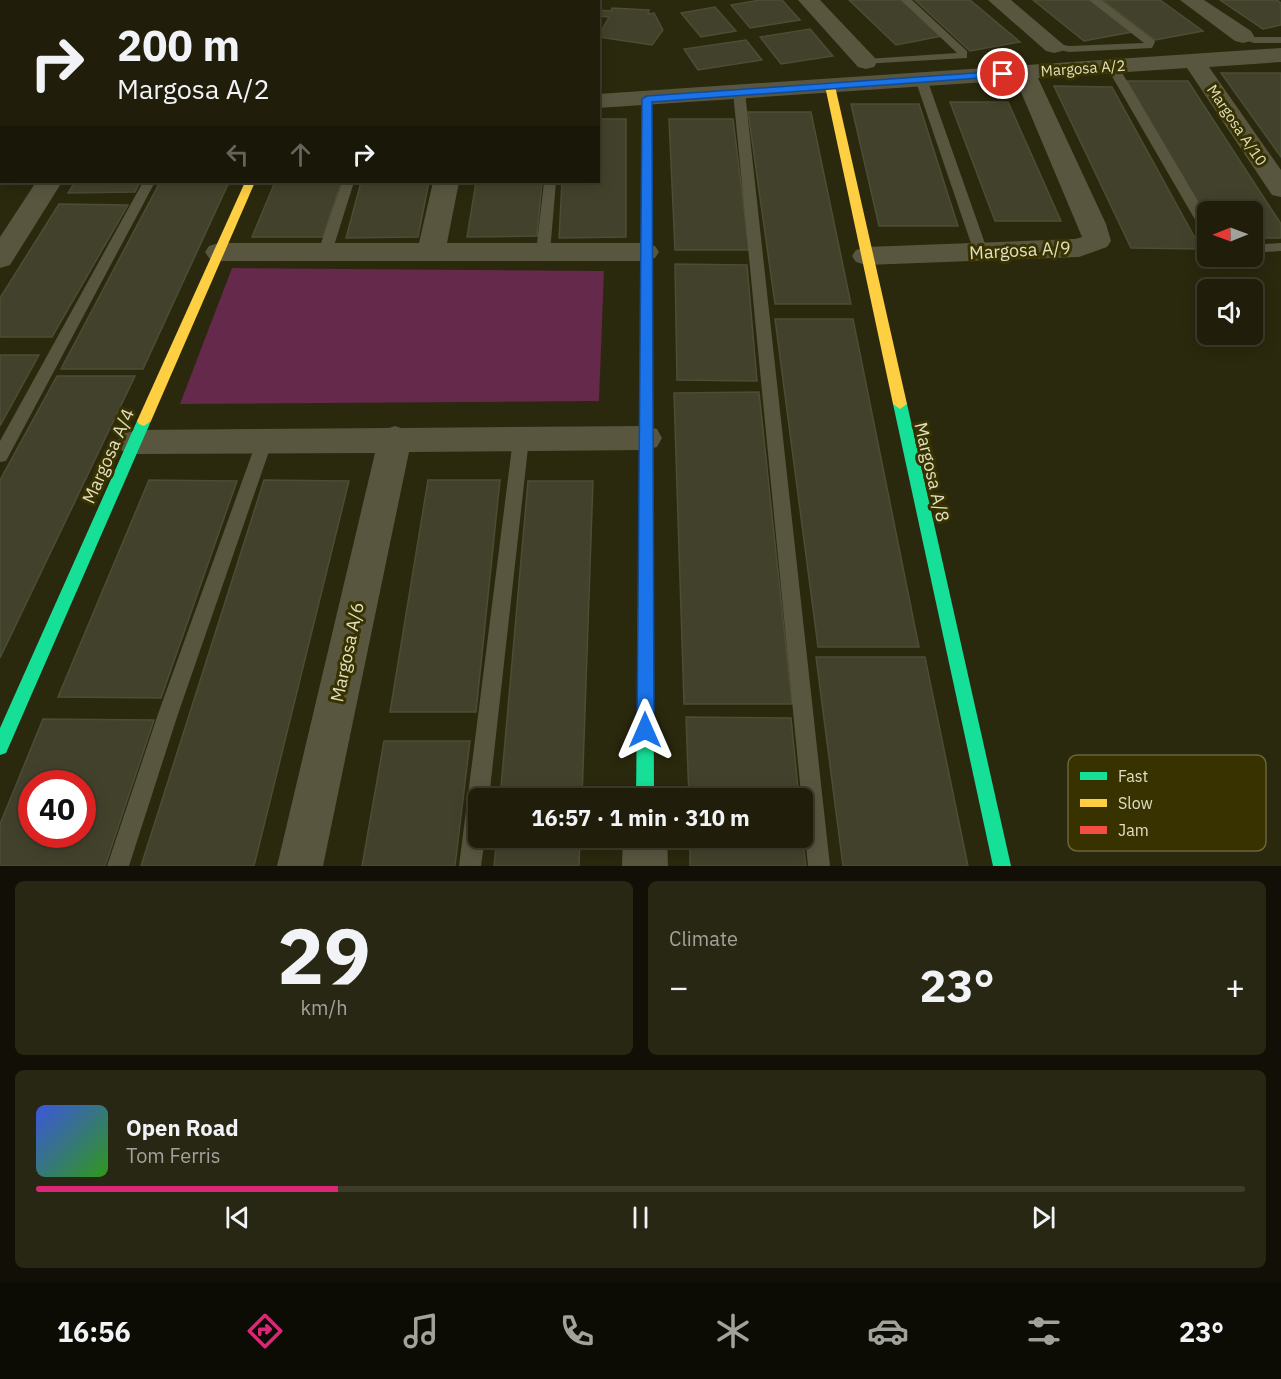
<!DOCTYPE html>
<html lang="en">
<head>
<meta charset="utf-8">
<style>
  :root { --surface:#201e0a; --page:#282713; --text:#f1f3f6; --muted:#a2a29c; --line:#3d3c2b; --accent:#db2777 }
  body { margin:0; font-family:"IBM Plex Sans",sans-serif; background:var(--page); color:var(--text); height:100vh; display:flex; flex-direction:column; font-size:22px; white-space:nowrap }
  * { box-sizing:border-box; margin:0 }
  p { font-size:20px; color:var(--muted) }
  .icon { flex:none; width:33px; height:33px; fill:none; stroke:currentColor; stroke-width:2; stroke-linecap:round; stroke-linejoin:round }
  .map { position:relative; height:866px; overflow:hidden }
  .panel { display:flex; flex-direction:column; gap:15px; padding:15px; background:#121006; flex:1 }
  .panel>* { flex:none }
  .guide { position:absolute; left:0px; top:0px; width:600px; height:183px; box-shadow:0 3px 15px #0003,0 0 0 2px var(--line); background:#201e0a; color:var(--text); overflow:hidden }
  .needle { width:39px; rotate:269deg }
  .fabs { position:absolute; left:1197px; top:201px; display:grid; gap:12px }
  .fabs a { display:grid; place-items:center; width:66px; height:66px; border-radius:9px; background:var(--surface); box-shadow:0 3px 15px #0003,0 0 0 2px var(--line); font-size:30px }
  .speed { position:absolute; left:18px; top:770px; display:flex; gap:12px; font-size:30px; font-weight:700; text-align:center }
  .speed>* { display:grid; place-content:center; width:78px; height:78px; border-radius:50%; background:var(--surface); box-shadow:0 3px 15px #0003,0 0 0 2px var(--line); line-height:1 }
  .speed .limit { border:9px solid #d22; background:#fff; color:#111 }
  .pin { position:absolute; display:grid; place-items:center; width:51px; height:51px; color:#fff; margin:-26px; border:3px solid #fff; border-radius:50%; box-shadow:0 2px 6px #0007 }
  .me { position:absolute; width:66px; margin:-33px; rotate:0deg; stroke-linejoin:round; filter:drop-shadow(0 0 4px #0008) }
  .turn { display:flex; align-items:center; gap:21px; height:126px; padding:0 18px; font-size:27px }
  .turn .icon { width:78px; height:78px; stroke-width:2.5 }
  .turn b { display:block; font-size:42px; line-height:51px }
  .lanes { display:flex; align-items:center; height:57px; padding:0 18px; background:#0003; justify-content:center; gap:30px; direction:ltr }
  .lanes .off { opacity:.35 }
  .big { font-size:45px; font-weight:700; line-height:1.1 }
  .panel .widget { flex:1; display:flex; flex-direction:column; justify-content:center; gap:9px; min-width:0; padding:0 21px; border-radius:9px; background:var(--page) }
  .panel .dial { align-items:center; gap:0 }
  .dial b { font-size:78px; line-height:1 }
  .song { display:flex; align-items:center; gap:18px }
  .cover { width:72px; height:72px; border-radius:9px; background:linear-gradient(135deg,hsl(230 70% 55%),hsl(110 70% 35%)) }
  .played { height:6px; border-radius:3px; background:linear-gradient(90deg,var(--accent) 25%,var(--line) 25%) }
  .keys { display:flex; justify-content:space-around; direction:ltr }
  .heat { display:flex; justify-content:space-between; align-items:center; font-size:33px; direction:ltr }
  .panel .tiles { flex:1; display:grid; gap:15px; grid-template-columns:1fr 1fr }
  .widget:last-child { grid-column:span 2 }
  .trip { position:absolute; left:468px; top:788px; width:345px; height:60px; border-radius:9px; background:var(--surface); box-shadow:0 3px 15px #0003,0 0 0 2px var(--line); font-weight:700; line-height:60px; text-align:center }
  .tabs { display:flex; height:96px; justify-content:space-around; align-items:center; background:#0d0c04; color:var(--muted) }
  .tabs .icon { width:42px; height:42px }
  .tabs .active { color:var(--accent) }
  .tabs b { font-size:27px; color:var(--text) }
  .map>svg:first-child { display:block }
  .green { fill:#64294b }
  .water { fill:#0485a3 }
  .building { fill:#42422c; stroke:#4c4d35; stroke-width:1.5; fill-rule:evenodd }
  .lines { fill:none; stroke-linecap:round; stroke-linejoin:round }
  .lane { fill:#595640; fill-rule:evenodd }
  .street { fill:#595640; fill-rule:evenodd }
  .fast { fill:#16e098; fill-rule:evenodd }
  .slow { fill:#ffcf43; fill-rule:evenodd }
  .jam { fill:#f24e42; fill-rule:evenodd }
  .route { fill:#1a73e8; stroke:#114b97; stroke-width:1.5 }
  .labels { text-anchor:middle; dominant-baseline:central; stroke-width:6; stroke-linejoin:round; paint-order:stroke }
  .far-street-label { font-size:15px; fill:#e1dfc0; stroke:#373200 }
  .street-label { font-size:18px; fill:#e1dfc0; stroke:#373200 }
  .key { fill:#373200; stroke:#6a663a; stroke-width:1.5 }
  .key-label { font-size:16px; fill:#e1dfc0 }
</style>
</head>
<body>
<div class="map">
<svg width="1281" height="866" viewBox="0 0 1281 866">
  <rect width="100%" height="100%" fill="#2a280d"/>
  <path class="green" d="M232,268L604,271L599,401L180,404Z"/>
  <path class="water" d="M0,0H106L2,2L0,139Z"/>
  <g class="building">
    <path d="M760,0H782L800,20L750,28L731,5Z"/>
    <path d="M849,0H901L942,36L896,45Z"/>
    <path d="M915,0H970L1020,42L970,51Z"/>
    <path d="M1033,0H1090L1132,32L1084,41Z"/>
    <path d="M1102,0H1160L1203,31L1155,40Z"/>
    <path d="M1220,0H1277L1281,3V25L1263,29Z"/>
    <path d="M715,7L736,31L701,37L681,13Z"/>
    <path d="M612,8L649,10L648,14L654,13L663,30L652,45L598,37L609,17L598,16V10L611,11Z"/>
    <path d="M810,29L833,56L781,64L760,37Z"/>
    <path d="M746,40L762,60L698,70L684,49Z"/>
    <path d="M1221,73H1281V157Z"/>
    <path d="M1127,81H1188L1281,224V238H1252V212H1208V221Z"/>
    <path d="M1054,86L1112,87L1201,249L1131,248Z"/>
    <path d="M950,102H1008L1061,221H995Z"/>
    <path d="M851,104H919L958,226H879Z"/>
    <path d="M748,112H811L851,304H775Z"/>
    <path d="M598,119H626V237L559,238L562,182H598Z"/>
    <path d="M669,119H733L749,250H675Z"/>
    <path d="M75,182H140L135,192L68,193Z"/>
    <path d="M160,182H229L143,369H61Z"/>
    <path d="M275,182H341L323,237H252Z"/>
    <path d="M361,182H429L418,237L346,238Z"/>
    <path d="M476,182H542L537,236L467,237Z"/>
    <path d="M59,204L128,205L52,337H0V298Z"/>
    <path d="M675,264L747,265L757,381L677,380Z"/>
    <path d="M775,319H853L919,647H818Z"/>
    <path d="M0,355H39L0,426Z"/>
    <path d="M57,376H135L0,658V480Z"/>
    <path d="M759,392L792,704H684L674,393Z"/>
    <path d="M149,480L237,481L161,698L58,697Z"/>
    <path d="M264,480L349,481L254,866H141Z"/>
    <path d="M428,480H500L476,712H390Z"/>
    <path d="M528,481H593L582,798H500Z"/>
    <path d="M816,657H925L968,866H843Z"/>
    <path d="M686,717L791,718L799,798H689Z"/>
    <path d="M43,719L154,720L105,866H0V824ZM32,783H82V834H32Z"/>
    <path d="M384,741H470L455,866H362Z"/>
    <path d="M802,835L806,866H690V837Z"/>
    <path d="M497,837H580L579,866H494Z"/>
  </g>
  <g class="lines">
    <g class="lane">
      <path d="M901,0H912L967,51V58L862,64V60L866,59L957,53Z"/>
      <path d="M1089,0H1101L1154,40L1155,42L1152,48L1069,52L1050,48L1048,46L1054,43L1069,46L1144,43Z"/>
      <path d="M1243,33L1255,37H1281V43H1254L1239,38V34Z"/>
      <path d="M1112,63L1118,66L1208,218V234L1201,230L1106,66Z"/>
      <path d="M921,76L927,79L988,252L986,255H976L974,252L915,79Z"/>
      <path d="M739,88L745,92L830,866H808L733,92Z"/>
      <path d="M143,182H155L6,461L0,462V441Z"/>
      <path d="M342,182H354L332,252L325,256L318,252Z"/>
      <path d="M544,182H556L550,252L543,256L536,252Z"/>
      <path d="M1281,243V251L1252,253V245Z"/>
      <path d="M521,433L527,435L529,439L489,798H478V837H485L481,866H459L513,439L515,435Z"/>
      <path d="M265,434L271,436L273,440L178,714L129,866H107L158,714L257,440L259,436Z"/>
    </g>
    <g class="street">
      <path d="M158,0H179L157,2Z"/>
      <path d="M234,0H286L287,2H235Z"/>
      <path d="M798,0H820L874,57L877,62L874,67L866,69L858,67Z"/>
      <path d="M988,0H1011L1065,46L1062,51L1054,53L1046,51Z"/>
      <path d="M1180,0H1204L1251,31L1254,36L1251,41L1243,43L1235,41Z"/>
      <path d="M1281,48V62L1209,67L1281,170V197L1272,195L1187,68L1038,78L1106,224L1111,241L1107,247L1079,257L866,265L856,262L852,256L856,250L866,247L1075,239L1082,237L1016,80L598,108V94Z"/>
      <path d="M36,182H62L10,265L0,268V237Z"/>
      <path d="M433,182H459L447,243H645L655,246L659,252L655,258L645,261H219L209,258L205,252L209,246L219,243H419Z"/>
      <path d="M395,426L401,428L645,426L657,429L662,438L657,447L645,450L409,452L323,866H277L375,453L134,454L122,451L117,442L122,433L134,430L389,428Z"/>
      <path d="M623,837H667L668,866H622Z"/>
    </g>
    <g class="fast">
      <path d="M647,96L652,99V189L647,192L642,189V99Z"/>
      <path d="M900,399L907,404L1011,866H993L893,404Z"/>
      <path d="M144,416L151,421L6,753L0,755V728L137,421Z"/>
      <path d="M646,512L651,514L653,518L654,798H636L639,518L641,514Z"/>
    </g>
    <g class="slow">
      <path d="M830,83L835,86L907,404L900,409L893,404L825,86Z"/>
      <path d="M245,182H255L151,421L144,426L139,424L137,421Z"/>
    </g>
    <path class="jam" d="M647,186L652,189L653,518L651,522L646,524L641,522L639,518L642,189Z"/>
  </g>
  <path class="route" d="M1003,71L1008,74L1007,76L652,102L654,730L651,736L645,738L639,736L637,730L642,99L647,96Z"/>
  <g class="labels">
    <g class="far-street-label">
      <text transform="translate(1083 68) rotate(-4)">Margosa A/2</text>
      <text transform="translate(1237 125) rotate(56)">Margosa A/10</text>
    </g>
    <g class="street-label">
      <text transform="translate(1020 250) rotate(-3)">Margosa A/9</text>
      <text transform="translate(108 456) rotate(-66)">Margosa A/4</text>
      <text transform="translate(932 472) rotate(77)">Margosa A/8</text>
      <text transform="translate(347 652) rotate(-78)">Margosa A/6</text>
    </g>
  </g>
  <rect x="1068" y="755" width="198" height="96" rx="9" class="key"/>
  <rect x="1080" y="772" width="27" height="8" fill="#16e098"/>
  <rect x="1080" y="799" width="27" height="8" fill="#ffcf43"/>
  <rect x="1080" y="826" width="27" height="8" fill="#f24e42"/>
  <g class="key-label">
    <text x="1118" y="782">Fast</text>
    <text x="1118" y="809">Slow</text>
    <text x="1118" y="836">Jam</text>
  </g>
</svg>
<div class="fabs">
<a><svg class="needle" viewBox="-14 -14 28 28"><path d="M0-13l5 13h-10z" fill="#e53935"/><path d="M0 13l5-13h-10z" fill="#a2a29c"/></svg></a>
<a><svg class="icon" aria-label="sound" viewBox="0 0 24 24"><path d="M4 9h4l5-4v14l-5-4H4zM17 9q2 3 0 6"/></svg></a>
</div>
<div class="speed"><div class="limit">40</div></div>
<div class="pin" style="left:1003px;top:74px;background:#d93025"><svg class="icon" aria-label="arrive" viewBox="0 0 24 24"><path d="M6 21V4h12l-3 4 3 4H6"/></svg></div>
<svg class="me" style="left:645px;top:730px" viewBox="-20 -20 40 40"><path d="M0-17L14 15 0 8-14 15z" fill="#1a73e8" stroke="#fff" stroke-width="4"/></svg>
<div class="trip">16:57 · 1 min · 310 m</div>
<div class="guide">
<div class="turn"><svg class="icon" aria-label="right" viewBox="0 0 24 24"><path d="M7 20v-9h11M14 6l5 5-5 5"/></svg><div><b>200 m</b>Margosa A/2</div></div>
<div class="lanes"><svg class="icon off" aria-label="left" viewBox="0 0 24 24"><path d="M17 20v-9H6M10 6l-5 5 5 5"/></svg><svg class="icon off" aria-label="ahead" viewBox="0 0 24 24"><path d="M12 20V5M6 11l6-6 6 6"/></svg><svg class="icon" aria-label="right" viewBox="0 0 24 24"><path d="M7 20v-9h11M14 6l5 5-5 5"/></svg></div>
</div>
</div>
<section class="panel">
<div class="tiles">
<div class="widget dial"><b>29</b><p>km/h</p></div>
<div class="widget"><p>Climate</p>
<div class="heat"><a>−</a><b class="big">23°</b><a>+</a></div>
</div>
<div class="widget">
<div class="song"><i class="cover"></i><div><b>Open Road</b><p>Tom Ferris</p></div></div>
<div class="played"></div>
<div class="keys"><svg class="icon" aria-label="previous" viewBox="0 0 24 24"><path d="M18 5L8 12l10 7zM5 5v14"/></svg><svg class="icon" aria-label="pause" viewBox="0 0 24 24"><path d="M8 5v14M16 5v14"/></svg><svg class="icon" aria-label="next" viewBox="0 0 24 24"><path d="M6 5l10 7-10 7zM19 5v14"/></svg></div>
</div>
</div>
</section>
<nav class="tabs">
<b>16:56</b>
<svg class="icon active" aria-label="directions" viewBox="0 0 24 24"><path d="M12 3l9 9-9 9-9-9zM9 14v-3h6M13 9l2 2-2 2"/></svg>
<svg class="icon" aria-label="music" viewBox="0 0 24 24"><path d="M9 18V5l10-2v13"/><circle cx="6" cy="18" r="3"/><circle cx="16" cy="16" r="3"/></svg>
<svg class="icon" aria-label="phone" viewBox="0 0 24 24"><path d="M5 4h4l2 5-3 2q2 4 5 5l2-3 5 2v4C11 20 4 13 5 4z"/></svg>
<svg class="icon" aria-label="climate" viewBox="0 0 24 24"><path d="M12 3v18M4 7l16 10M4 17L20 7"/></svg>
<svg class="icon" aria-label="car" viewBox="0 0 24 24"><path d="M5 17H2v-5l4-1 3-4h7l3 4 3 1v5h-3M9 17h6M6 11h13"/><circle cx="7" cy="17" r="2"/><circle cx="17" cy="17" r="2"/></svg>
<svg class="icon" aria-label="filters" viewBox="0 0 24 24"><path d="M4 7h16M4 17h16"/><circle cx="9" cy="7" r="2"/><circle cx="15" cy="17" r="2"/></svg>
<b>23°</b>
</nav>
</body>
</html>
